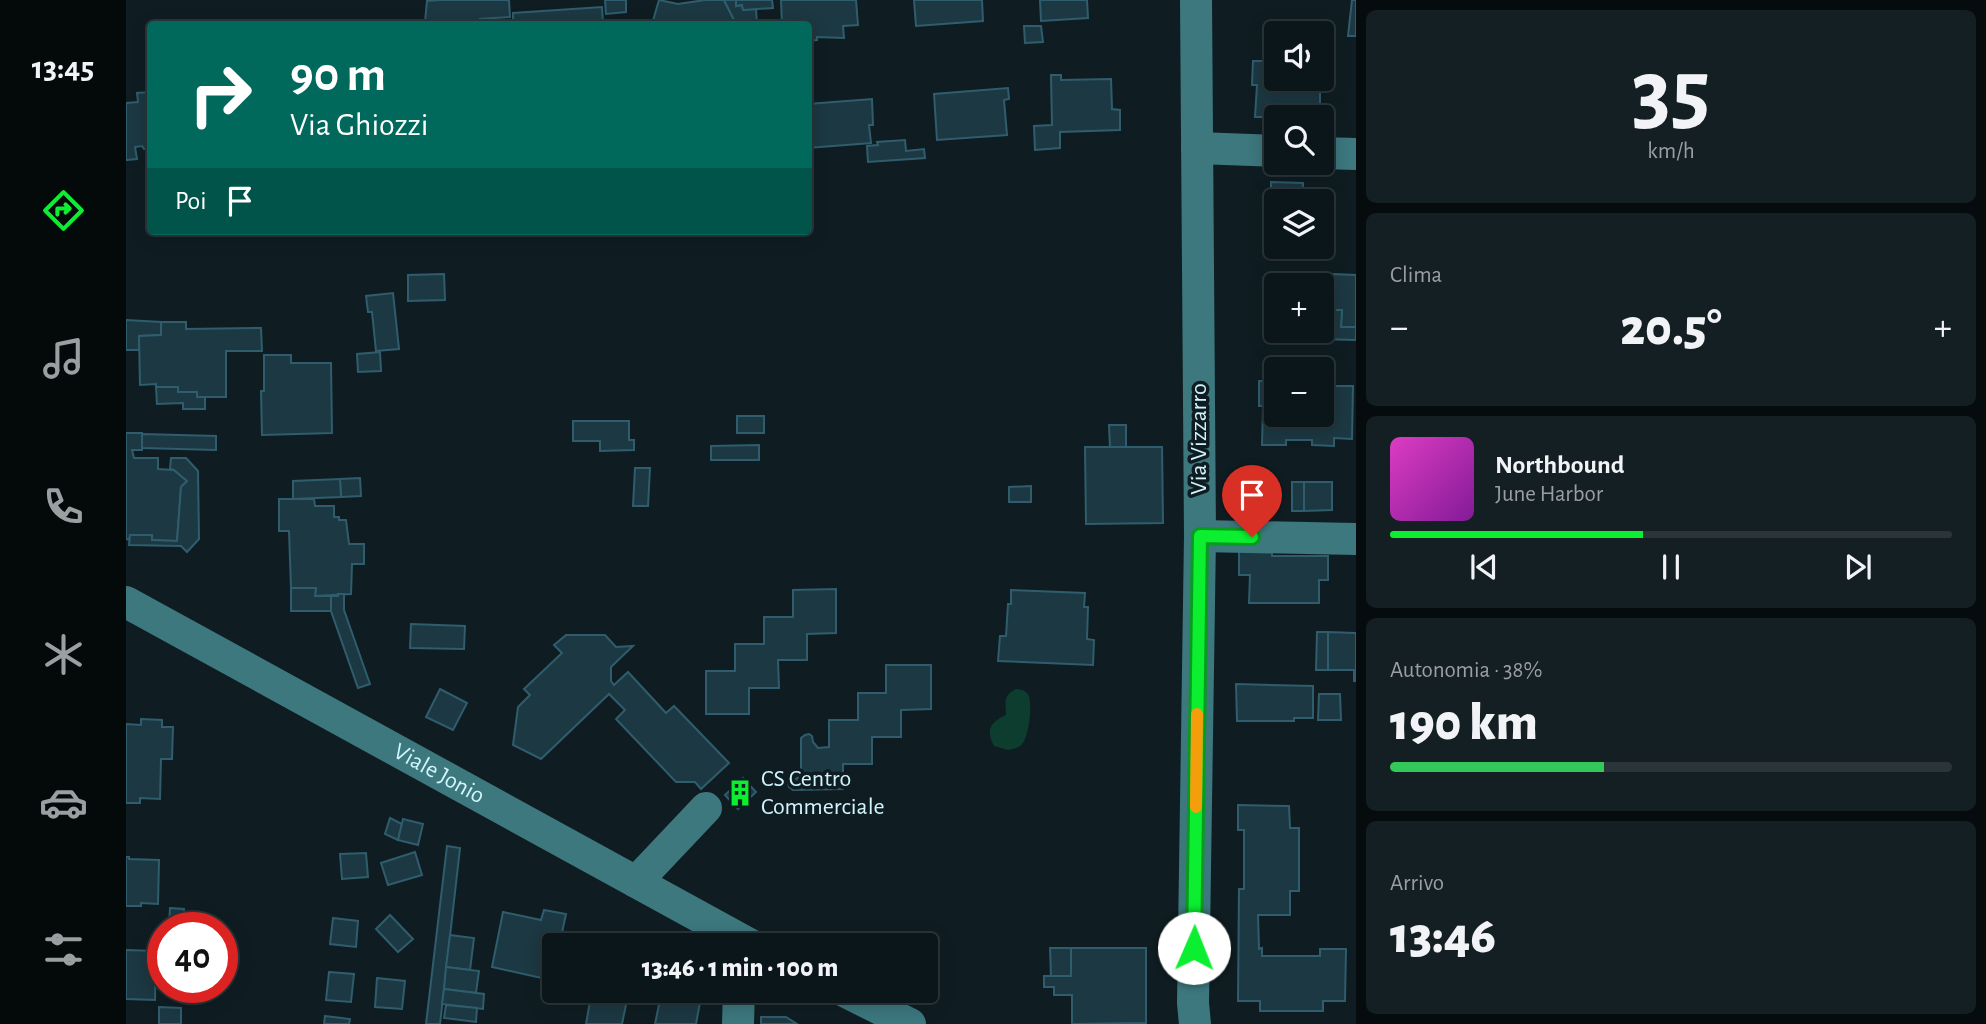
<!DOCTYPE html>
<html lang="it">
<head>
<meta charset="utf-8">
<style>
  :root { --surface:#0b161a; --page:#141f23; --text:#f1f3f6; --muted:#9a9fa2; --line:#2b3539; --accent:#0bef30 }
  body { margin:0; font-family:"Alegreya Sans",sans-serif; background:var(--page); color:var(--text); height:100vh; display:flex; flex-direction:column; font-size:26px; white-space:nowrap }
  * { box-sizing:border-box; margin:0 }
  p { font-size:23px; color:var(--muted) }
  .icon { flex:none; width:38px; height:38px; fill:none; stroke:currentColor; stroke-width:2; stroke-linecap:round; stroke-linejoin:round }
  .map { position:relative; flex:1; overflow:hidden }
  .sheet { display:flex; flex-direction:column; gap:10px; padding:10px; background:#060c0e; width:630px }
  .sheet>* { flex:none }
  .hud { position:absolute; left:21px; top:21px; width:665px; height:214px; border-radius:7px; box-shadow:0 4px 18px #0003,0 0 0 2px var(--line); background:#00695c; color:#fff; overflow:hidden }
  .tools { position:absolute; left:1138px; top:21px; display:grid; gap:14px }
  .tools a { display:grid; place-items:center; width:70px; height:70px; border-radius:7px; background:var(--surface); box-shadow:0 4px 18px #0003,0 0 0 2px var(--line); font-size:35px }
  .speed { position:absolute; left:21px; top:912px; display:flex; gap:14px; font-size:35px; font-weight:700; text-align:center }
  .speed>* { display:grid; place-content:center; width:91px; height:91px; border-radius:50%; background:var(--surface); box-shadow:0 4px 18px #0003,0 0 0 2px var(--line); line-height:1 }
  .speed .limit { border:10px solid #d22; background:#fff; color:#111 }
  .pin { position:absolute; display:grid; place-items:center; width:60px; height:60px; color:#fff; margin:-72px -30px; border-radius:50% 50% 50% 0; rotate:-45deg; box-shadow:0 0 7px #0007 }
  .pin .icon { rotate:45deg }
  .me { position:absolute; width:77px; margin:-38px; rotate:1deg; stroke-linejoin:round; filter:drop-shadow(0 0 5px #0008) }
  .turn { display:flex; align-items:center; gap:24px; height:147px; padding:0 28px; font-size:32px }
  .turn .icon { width:91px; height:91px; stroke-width:2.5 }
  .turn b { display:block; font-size:49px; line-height:60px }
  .then { display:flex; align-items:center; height:66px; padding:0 28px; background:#0003; gap:14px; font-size:26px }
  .big { font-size:52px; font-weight:800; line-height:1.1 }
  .sheet .card { flex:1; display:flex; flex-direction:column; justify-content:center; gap:10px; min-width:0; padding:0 24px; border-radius:10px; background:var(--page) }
  .sheet .dial { align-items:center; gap:0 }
  .dial b { font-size:91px; line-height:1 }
  .song { display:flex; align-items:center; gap:21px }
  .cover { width:84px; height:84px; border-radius:10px; background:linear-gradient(135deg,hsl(310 70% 55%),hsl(290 70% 35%)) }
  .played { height:7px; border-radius:4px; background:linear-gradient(90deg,var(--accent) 45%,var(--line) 45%) }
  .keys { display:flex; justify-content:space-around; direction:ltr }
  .heat { display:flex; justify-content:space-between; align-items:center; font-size:38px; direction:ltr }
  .charge { height:10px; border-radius:5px; background:linear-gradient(90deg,#34c759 38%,var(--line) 0) }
  .trip { position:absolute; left:416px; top:933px; width:396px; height:70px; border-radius:7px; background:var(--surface); box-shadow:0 4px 18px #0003,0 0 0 2px var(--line); font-weight:800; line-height:70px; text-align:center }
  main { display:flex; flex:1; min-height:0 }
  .dock { display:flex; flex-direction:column; width:126px; justify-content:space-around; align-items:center; background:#04090a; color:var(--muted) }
  .dock .icon { width:49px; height:49px }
  .dock .on { color:var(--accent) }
  .dock b { font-size:32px; color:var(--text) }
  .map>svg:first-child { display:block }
  .water { fill:#0c3d2e }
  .building { fill:#1c3842; stroke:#2f5d6d; stroke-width:2 }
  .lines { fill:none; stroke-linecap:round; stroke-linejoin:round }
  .minor { stroke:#3c787e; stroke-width:32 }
  .route-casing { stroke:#079b1f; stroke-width:18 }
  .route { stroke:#0bef30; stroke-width:12 }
  .slow { stroke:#f59e0b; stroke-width:12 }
  .labels { text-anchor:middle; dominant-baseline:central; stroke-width:7; stroke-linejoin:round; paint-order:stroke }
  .street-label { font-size:24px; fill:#d1f5fd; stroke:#0f1d22 }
  .poi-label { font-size:24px; fill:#d1f5fd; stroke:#0f1d22; text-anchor:start }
</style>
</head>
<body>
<main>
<nav class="dock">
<b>13:45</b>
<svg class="icon on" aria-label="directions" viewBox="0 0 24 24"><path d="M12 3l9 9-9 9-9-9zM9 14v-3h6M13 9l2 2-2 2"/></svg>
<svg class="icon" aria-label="music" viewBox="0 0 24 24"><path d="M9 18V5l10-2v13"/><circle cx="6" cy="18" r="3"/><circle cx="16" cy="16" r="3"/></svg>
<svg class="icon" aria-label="phone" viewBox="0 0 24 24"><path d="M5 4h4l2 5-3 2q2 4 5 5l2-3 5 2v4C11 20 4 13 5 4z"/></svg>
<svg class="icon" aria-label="climate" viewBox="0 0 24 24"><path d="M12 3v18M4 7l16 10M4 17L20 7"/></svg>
<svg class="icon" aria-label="car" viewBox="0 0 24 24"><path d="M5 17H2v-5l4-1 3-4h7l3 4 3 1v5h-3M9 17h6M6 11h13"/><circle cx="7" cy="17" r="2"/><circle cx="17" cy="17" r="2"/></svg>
<svg class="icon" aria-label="filters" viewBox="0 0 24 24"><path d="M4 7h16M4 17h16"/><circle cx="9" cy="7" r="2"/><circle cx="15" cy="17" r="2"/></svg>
</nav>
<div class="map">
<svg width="1230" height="1024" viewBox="0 0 1230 1024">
  <rect width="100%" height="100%" fill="#0f1d22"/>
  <path class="water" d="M890,689L897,690L902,694C907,703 903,734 897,743C893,748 888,749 882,750L868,746C859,729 865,722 880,715C880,703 876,696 890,689Z"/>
  <g class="building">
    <path d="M313,0H383L384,17L354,19V24H308V22H299L301,1Z"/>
    <path d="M479,0H500V12L480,14Z"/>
    <path d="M533,0L552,4L579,0H598L610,24H526Z"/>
    <path d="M598,0H610V6L616,5L617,10L630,9L631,24H610Z"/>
    <path d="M610,0H646L647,8L617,10L616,5L610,6Z"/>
    <path d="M655,0H730L732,25L717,26L718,38L691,37V40L682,41V24H656Z"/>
    <path d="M788,0H856L857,21L790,26Z"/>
    <path d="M914,0H961L962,18L915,21Z"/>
    <path d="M1226,0H1230V36H1222Z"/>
    <path d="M476,7L477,24H387V13Z"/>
    <path d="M898,26H915L917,42L899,43Z"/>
    <path d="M1127,61H1150V79H1195V65H1201V85H1194V109H1149V117H1129L1131,85H1126Z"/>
    <path d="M925,75H935V80L985,79L986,109L994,110V130L934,132V148L909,150L908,126L926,125Z"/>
    <path d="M882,88L883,99L878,100L881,135L811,140L808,94Z"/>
    <path d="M24,92V148L18,149L16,146L9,147L11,159L0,160V103L12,102L11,93Z"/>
    <path d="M746,99L747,125H743L745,143L682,148V104Z"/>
    <path d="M779,140L780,151L798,149L799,158L742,162L741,146L752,145L751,142Z"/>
    <path d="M1145,182L1177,183V201H1150V229L1137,228L1138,211H1145Z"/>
    <path d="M318,274L319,300L282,301V275Z"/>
    <path d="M1207,274L1230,275V327H1215L1216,310H1206Z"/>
    <path d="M267,293L273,349L250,351L246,312H242L240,296Z"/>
    <path d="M1196,293L1207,294L1206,310H1216L1215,327H1230V340L1194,339Z"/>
    <path d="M0,320L35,322V335L13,336V350H0Z"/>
    <path d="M35,322H60V329L135,328L136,351H100V397H71V392H52V387H30V384L14,385L13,336L35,335Z"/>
    <path d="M254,352L255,371L232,372L231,354Z"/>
    <path d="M138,355H165V363H205L206,433L136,435L135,391H138Z"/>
    <path d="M1195,378L1209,379L1208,386H1227L1226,439L1208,438V446L1186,445V440H1160V445H1136L1137,406H1133V381H1150V415H1195Z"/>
    <path d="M30,387H52V392H71V397H79V409H57V403L31,404Z"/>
    <rect x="611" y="416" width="27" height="17"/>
    <path d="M447,421H503V440H508V450L474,451V441H447Z"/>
    <path d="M983,425H1000V448L984,447Z"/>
    <path d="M0,433H16V450H6L8,458H32V469L48,470L61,481L55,487L51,541L26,540V535H4L3,540L0,539Z"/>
    <path d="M16,434L90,436V450L16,448Z"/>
    <path d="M633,445V460H585V446Z"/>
    <path d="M959,447H1036L1037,523L960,524Z"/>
    <path d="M45,458H60L72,471L73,539L61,552L55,546L3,545L4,535H26V540L51,541L55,487L61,481L48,470L44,469Z"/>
    <path d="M509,468H524L522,506H507Z"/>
    <path d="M234,478L235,496L215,497L214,479Z"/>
    <path d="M214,479L215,497L167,499V481Z"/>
    <rect x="1166" y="482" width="12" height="29"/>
    <path d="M1178,482H1206V510L1178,511Z"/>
    <path d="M905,486V502H883V487Z"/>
    <path d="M153,499H188L189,506H208V517H213V520H220L223,544H238V564H226L225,594L189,596L190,588H165L163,531H153Z"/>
    <path d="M1113,547H1146V556H1202V580H1193V603H1123L1124,575H1113Z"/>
    <path d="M165,588H190L189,596H205V611H165Z"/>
    <path d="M710,589V633L681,634V660H652L653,688H623V714H580V671H609V644H638V617H667V590Z"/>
    <path d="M885,590L959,593L958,607H962L961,639L968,640L967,665L872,661L874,636H880L882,604H885Z"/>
    <path d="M212,594H218V610L244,684L232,688L205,611V596H212Z"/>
    <path d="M285,624L339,626L338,649L284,648Z"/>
    <path d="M1191,632H1202V670H1190Z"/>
    <path d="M1202,632L1230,633V681H1228V670H1202Z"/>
    <path d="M440,635H479L490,647L507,646L485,667V681L488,685L502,672L540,713L548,706L603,763L575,789L569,782H550L490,719L499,710L483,694L415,759L387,745L392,707L404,695L398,689L436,653L428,645Z"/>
    <path d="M760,665H805V709L775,710V737H746V764H717V789L667,790L663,787L662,783L665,779H670L675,775V738L679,735L683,734L686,736L687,742L692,748L703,747V720H732V693H760Z"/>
    <path d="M1110,684L1187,686V718H1168V721H1111Z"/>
    <path d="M314,689L341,703L327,730L300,717Z"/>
    <path d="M1193,694H1214L1215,720H1192Z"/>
    <path d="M15,719L36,720V727H47L46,759H35L34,799L14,798V803H0V724L15,725Z"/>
    <path d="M617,778L630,792L612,809L599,795Z"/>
    <path d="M1112,805L1163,806L1164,828H1173V891H1164V915H1132L1133,949L1136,948V956H1194V949H1220L1219,1001H1197V1011H1134V1001H1112L1113,889H1118V830H1112Z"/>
    <path d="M264,818L276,824L272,840L259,834Z"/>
    <path d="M277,819L297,824L292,845L272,840Z"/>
    <path d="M321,846L334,848L318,989L314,1024H300Z"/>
    <path d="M289,852L296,875L262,885L255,863Z"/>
    <path d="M240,853L242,877L216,879L214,854Z"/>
    <path d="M0,857H3V859L33,860L32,904L15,903V906H0Z"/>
    <path d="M44,908L58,909L57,926L43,925Z"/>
    <path d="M418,910L440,914L434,942L440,943V945H429V981L366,967L377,912L415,920Z"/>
    <path d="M264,915L287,939L272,952L250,929Z"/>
    <path d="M207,918L232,921L230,947L204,944Z"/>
    <path d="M324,935L348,938L344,970L320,967Z"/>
    <path d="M924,948H945V976L925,977Z"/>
    <path d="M945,948H1020V1023L946,1024V995H928V987H918V976H945Z"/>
    <path d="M0,950L30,951L29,1000L0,999Z"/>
    <path d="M320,967L353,971L350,993L318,989Z"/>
    <path d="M203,972L228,974L225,1002L200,1000Z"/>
    <path d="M251,978L279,981L276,1009L249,1007Z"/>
    <path d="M318,989L358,994L357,1009L316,1004Z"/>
    <path d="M466,990H503L496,1024H460Z"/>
    <path d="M536,990L575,997L570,1024H529Z"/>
    <path d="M320,1005L351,1008L350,1022L318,1018Z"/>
    <path d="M33,1007L55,1008V1024H33Z"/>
    <path d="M199,1016L224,1019L223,1024H198Z"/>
    <path d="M635,1017H660L671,1024H635Z"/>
  </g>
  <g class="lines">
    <g class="minor">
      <path d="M1071,148L1150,151"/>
      <path d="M1195,153L1230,154"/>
      <path d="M1074,536L1230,539"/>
      <path id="s1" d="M0,602L625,945"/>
      <path d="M510,882L580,808"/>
      <path d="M716,990L784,1024"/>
      <path d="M612,1024L613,990"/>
      <path d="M1069,1024L1067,1003L1074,536L1070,0"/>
    </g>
  </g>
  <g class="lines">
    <g class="route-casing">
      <path id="route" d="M1068,948L1074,536L1126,537"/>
    </g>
    <use href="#route" class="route"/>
    <path class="slow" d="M1070,807L1071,714"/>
  </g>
  <defs>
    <g id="building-bare" transform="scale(2.1)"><path d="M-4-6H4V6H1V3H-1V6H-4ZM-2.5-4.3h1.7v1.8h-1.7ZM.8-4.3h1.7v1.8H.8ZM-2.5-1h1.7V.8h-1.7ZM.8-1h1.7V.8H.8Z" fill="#0bef30" stroke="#0f1d22" stroke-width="2.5" paint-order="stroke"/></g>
  </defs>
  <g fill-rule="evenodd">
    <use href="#building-bare" x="614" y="793"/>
  </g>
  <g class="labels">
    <g class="street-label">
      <text transform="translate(1073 439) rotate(-90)">Via Vizzarro</text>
      <text stroke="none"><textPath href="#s1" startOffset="357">Viale Jonio</textPath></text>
    </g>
    <g class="poi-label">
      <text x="635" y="779">CS Centro<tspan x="635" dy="28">Commerciale</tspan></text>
    </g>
  </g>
</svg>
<div class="tools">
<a><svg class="icon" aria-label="sound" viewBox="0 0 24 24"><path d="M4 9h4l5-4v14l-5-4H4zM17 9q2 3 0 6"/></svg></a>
<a><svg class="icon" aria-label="search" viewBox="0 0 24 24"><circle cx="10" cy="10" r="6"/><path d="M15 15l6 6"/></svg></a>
<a><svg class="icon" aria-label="layers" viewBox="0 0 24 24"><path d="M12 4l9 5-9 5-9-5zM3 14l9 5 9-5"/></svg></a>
<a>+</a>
<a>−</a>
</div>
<div class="speed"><div class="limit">40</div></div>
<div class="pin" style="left:1126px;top:537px;background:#d93025"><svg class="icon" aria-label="arrive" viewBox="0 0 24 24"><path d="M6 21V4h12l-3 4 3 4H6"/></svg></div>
<svg class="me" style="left:1068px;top:948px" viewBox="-20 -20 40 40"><circle r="19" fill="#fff"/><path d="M0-13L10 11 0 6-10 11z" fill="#0bef30"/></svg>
<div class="trip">13:46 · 1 min · 100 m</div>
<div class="hud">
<div class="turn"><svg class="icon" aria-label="right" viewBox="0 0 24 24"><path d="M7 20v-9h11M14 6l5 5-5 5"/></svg><div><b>90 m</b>Via Ghiozzi</div></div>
<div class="then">Poi<svg class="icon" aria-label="arrive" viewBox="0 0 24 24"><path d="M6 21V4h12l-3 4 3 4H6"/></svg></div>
</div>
</div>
<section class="sheet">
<div class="card dial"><b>35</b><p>km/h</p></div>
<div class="card"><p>Clima</p>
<div class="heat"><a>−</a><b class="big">20.5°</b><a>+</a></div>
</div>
<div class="card">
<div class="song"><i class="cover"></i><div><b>Northbound</b><p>June Harbor</p></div></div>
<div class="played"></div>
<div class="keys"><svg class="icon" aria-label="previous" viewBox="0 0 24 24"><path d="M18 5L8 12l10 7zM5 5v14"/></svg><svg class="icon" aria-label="pause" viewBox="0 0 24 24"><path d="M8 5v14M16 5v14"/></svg><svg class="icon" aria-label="next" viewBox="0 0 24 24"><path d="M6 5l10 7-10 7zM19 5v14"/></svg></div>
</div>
<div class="card"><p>Autonomia · 38%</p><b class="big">190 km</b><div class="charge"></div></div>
<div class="card"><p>Arrivo</p><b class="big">13:46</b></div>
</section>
</main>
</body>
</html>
